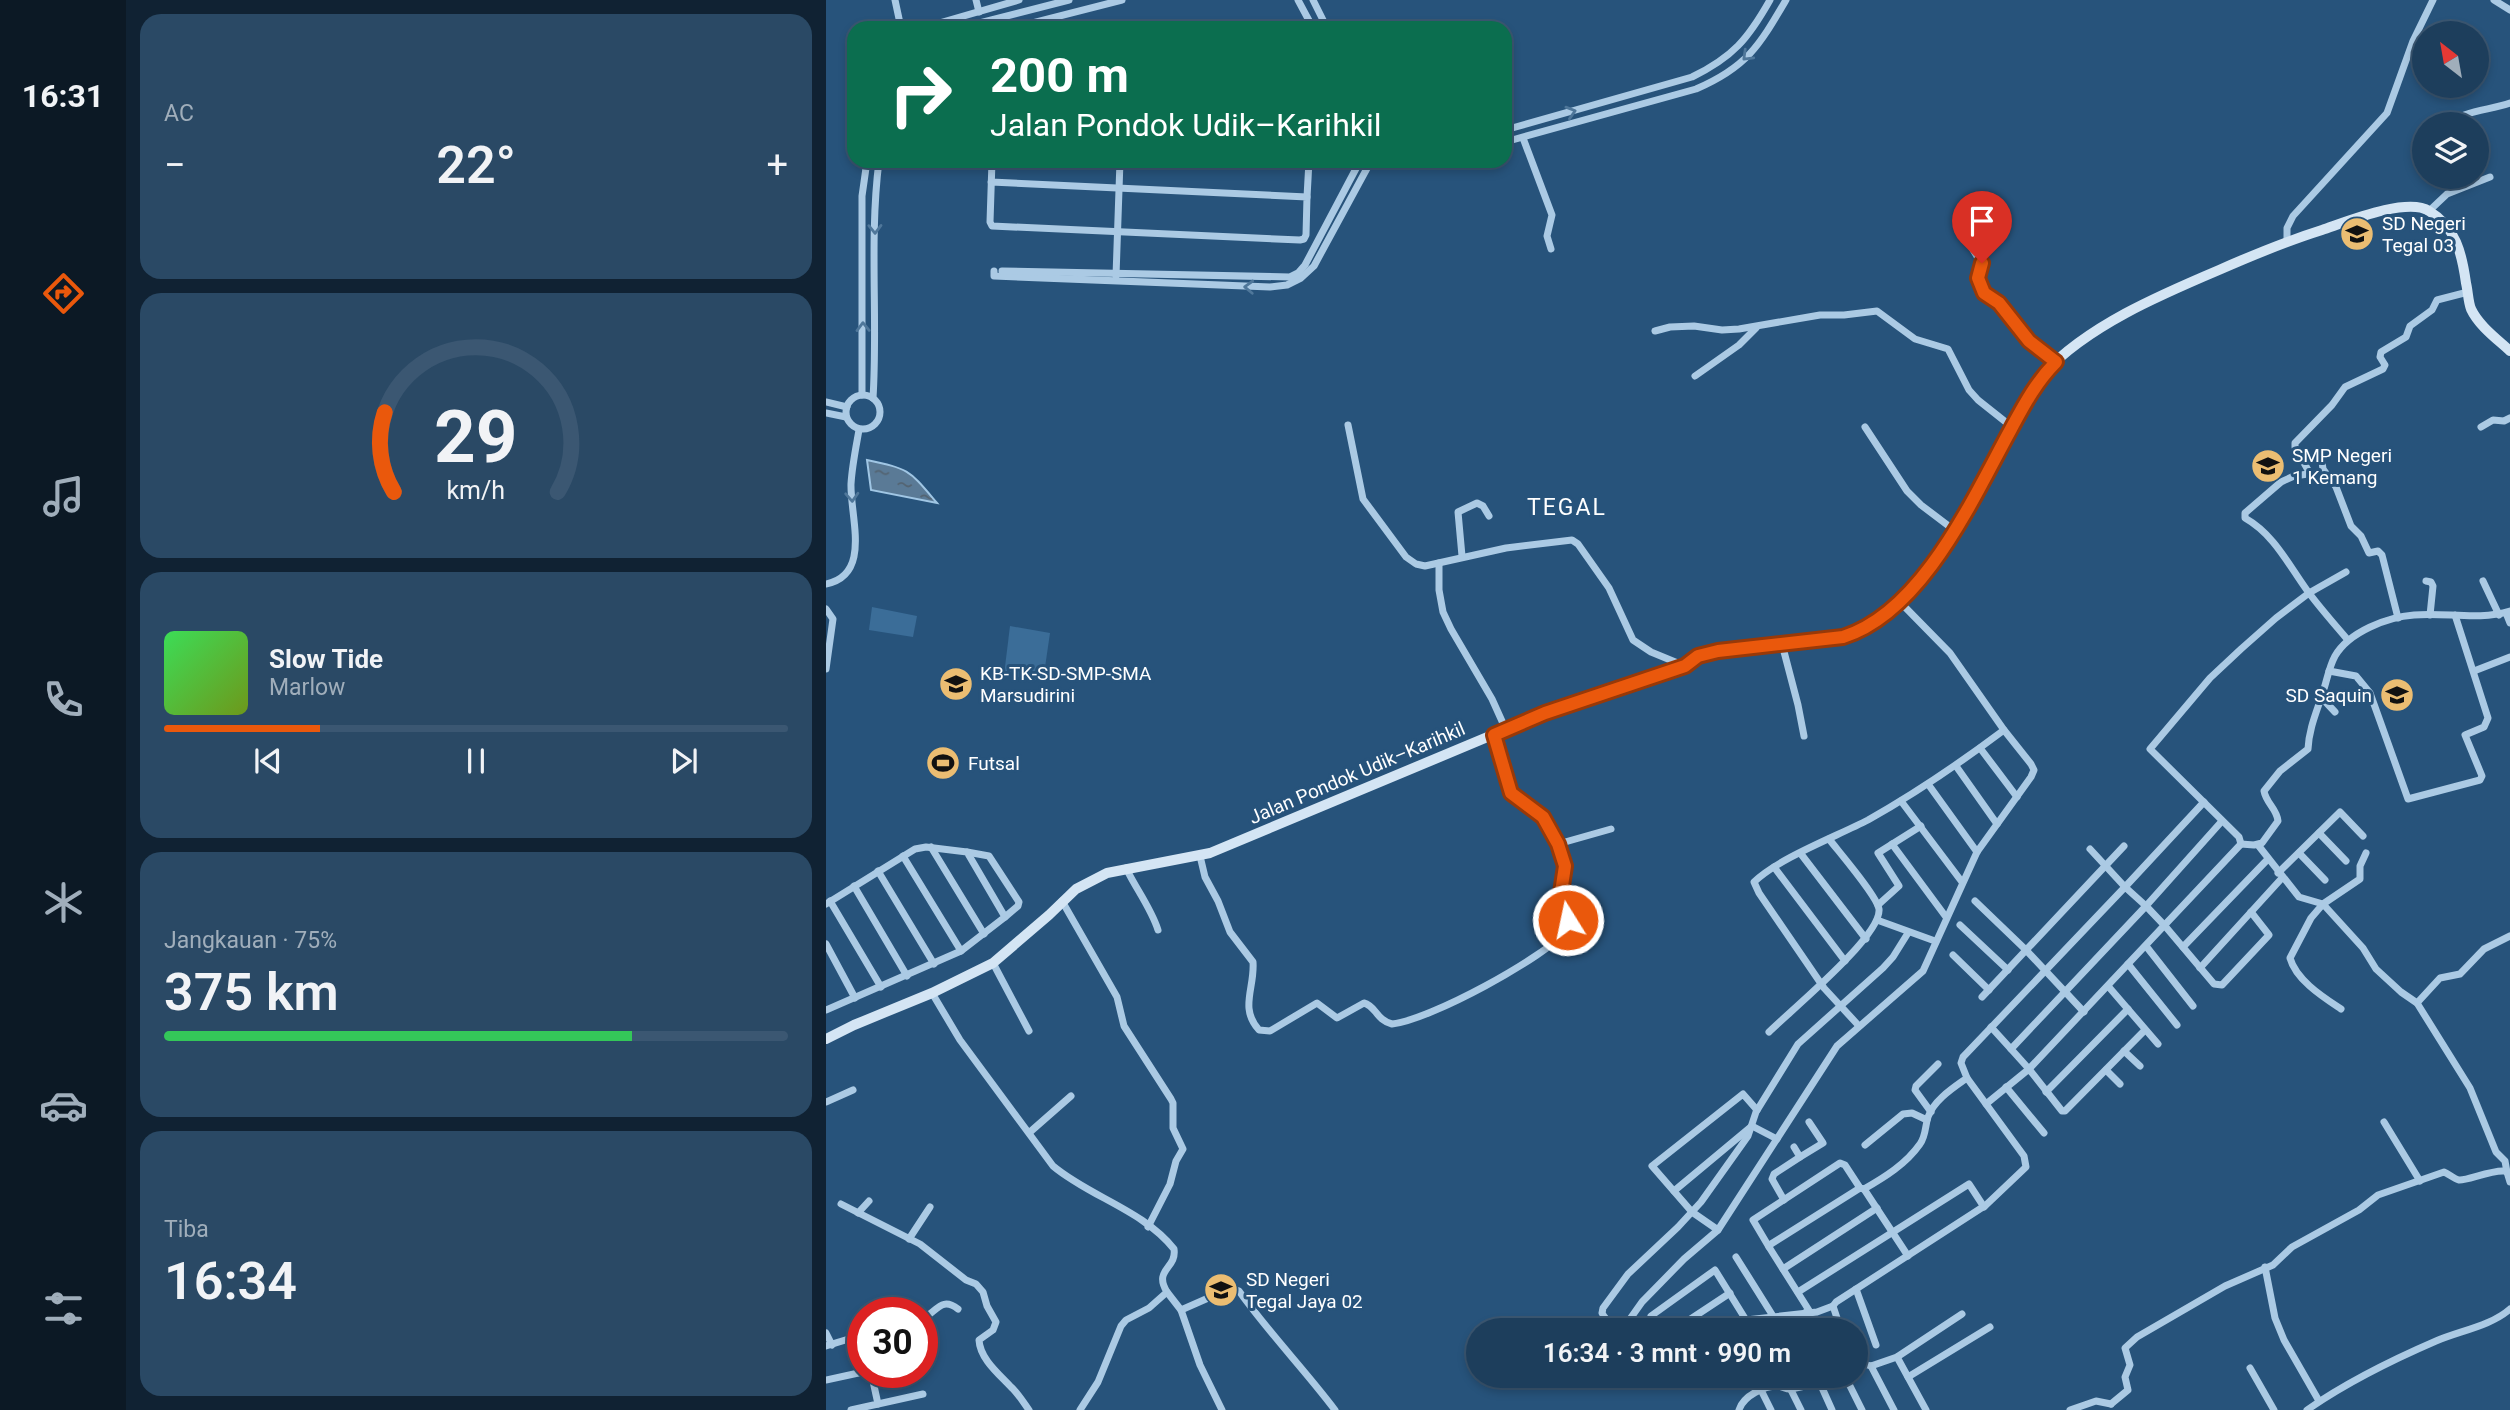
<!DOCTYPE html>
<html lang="id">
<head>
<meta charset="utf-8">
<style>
  :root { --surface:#1d3e5c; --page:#2a4965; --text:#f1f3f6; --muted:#a0aebb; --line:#3b5772; --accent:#ea580c }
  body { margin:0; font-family:Roboto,sans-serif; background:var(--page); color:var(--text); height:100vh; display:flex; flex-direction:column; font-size:26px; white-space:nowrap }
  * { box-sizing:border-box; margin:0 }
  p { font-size:23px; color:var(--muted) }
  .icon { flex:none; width:38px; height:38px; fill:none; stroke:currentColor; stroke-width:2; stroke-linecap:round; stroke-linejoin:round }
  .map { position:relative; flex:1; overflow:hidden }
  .side { display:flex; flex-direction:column; gap:14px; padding:14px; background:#102233; width:700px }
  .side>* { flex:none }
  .banner { position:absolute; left:21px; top:21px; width:665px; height:147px; border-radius:21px; box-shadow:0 4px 10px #0003,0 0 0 2px var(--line); background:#0b6e4f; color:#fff; overflow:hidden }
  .needle { width:46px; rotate:329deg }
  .buttons { position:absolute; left:1586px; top:21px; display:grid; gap:14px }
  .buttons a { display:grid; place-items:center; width:77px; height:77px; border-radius:50%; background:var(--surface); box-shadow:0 4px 10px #0003,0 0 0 2px var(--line); font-size:35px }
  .speed { position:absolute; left:21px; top:1297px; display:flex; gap:14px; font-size:35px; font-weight:700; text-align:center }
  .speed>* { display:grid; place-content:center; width:91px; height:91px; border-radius:50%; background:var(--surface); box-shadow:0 4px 10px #0003,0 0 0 2px var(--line); line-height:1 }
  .speed .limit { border:10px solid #d22; background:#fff; color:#111 }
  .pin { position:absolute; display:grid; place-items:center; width:60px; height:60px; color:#fff; margin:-72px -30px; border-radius:50% 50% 50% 0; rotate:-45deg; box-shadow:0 0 7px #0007 }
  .pin .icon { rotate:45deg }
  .me { position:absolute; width:77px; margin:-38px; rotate:350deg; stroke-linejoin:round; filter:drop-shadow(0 0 5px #0008) }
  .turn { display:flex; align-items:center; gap:24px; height:147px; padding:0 28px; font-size:32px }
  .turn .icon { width:91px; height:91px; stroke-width:2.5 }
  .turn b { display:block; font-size:49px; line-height:60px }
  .big { font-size:52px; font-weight:600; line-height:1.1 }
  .side .card { flex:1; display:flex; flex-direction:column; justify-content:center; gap:10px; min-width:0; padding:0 24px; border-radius:21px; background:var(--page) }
  .side .dial { align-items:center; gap:0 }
  .dial svg { height:182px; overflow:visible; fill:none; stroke:var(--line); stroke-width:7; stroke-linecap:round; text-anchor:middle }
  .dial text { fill:var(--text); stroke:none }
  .song { display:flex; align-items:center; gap:21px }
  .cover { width:84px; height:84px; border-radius:10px; background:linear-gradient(135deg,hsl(130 70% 55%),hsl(80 70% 35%)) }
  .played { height:7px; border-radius:4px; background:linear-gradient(90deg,var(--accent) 25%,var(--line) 25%) }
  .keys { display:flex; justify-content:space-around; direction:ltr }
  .heat { display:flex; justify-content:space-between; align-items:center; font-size:38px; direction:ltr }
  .charge { height:10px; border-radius:5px; background:linear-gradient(90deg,#34c759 75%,var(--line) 0) }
  .trip { position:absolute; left:640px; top:1318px; width:402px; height:70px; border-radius:35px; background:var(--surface); box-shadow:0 4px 10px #0003,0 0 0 2px var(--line); font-weight:600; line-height:70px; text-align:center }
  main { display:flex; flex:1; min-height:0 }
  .dock { display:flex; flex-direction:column; width:126px; justify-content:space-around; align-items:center; background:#0c1925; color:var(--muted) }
  .dock .icon { width:49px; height:49px }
  .dock .selected { color:var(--accent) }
  .dock b { font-size:32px; color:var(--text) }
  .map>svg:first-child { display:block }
  .pitch { fill:#3b6d98 }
  .water { fill:url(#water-ripples); stroke:#a0c6e4; stroke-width:2 }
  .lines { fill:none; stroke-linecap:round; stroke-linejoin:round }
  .street { stroke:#abcae4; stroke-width:7 }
  .secondary { stroke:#d4e5f4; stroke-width:10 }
  .oneway { stroke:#4f779a }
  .route-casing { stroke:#983908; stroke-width:18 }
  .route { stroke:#ea580c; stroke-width:12 }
  .labels { text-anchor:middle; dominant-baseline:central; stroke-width:6; stroke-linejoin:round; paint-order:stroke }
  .poi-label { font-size:19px; fill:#fff; stroke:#27537b; text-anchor:start }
  .street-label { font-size:19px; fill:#fff; stroke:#27537b }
  .quarter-label { font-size:23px; letter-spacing:2px; fill:#fff; stroke:#27537b }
</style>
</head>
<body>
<main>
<nav class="dock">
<b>16:31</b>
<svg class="icon selected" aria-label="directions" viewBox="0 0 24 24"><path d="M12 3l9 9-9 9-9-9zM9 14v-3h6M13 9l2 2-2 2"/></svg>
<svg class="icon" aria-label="music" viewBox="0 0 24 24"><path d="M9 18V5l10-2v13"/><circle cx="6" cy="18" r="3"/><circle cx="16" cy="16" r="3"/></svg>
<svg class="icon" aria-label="phone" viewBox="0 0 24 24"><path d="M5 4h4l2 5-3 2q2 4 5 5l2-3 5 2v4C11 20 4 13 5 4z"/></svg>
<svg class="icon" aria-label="climate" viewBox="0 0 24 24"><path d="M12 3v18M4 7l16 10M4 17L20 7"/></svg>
<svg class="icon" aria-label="car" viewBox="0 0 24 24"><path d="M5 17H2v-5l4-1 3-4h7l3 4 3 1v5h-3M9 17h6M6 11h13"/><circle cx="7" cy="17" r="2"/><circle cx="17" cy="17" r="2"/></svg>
<svg class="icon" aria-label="filters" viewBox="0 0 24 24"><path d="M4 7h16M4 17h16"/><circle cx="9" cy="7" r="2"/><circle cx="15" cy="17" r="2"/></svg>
</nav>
<section class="side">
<div class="card"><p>AC</p>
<div class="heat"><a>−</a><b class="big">22°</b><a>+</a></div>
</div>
<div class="card dial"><svg viewBox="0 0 100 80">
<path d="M14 69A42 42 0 1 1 86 69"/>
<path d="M14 69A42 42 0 0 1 10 34" stroke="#ea580c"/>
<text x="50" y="56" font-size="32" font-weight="700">29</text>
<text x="50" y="72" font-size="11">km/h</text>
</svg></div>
<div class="card">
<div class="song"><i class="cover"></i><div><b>Slow Tide</b><p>Marlow</p></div></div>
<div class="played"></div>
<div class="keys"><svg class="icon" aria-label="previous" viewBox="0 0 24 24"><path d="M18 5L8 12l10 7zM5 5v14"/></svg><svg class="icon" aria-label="pause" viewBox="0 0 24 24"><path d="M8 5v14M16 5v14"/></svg><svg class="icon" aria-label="next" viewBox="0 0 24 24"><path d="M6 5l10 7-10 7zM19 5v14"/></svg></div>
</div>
<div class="card"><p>Jangkauan · 75%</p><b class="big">375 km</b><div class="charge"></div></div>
<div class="card"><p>Tiba</p><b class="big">16:34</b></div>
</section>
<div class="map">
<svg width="1684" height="1410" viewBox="0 0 1684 1410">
  <defs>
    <pattern id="water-ripples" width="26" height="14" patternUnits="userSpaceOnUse" patternTransform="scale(1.75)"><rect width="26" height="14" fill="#5a7a96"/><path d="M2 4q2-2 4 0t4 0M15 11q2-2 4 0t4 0" fill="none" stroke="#536371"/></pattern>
  </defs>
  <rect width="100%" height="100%" fill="#27537b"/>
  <g class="pitch">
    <path d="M46,607L91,616L87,637L43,630Z"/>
    <path d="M184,626L224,633L217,681L178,675Z"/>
  </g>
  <path class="water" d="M41,460C84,469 83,470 111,503L45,490Z"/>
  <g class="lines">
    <g class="street">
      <path d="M69,0L75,28"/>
      <path d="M150,0L153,12"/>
      <path d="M472,0L487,28"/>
      <path d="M487,0L501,28"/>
      <path d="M1668,0L1684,10"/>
      <path d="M96,28L193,0"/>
      <path d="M134,28L243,0"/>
      <path d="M187,28L296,0"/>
      <path d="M1622,124C1636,111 1665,110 1684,103"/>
      <path d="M679,130L866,77C907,57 922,39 944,0"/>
      <path d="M697,138L726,215L721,236L725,249"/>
      <path d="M679,142L870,89C921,67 933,46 960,0"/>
      <path d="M165,182L481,197L480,235L478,239L474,240L166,226L164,222L166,161"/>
      <path d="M481,197L483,161"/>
      <path d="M1603,211L1621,194L1664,177"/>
      <path d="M1461,242V228L1467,216L1561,113L1587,41L1607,0"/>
      <path d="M1146,248L1155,263L1152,278L1158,293L1173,303L1203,341L1230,362"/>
      <path d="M168,271V276L444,287L461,285L475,278L488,266L545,161"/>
      <path d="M176,271L464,277L472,273L479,265L534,161"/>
      <path d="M290,276L294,161"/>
      <path d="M829,331L844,327L868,326L896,330L913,329L994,315H1018L1051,311L1089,339L1122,349L1143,390L1152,400L1186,427"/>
      <path d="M869,376L913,345L930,328"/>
      <circle cx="37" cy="412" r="17"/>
      <path d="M36,395V196L41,161"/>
      <path d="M47,398C52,319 43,239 53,161"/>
      <path d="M0,402L21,407"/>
      <path d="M0,413L20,417"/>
      <path d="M522,425L537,499L580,557L590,564L599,566L680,548L746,540L752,544L783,588L807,640L825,652L859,666"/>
      <path d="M1039,427L1081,491L1095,505L1128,530"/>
      <path d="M1655,427L1667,420L1678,421L1684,418"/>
      <path d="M1495,455L1497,469L1510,487L1525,526L1535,536L1543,553L1552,551L1556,555L1572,618"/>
      <path d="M636,556L632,512L651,503L657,506L663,516"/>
      <path d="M613,563V590L617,612L625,629L666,699L680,730"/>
      <path d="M1600,581L1605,582L1607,586L1604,615"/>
      <path d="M1657,581L1673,615"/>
      <path d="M0,584C46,575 24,517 25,484C26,466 30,447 33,430"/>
      <path d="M1074,602L1124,653L1178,730L1205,764L1208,770L1205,777L1151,852L1097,971L1011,1046L892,1230L858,1259L816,1302L799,1326C790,1328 780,1321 776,1313L777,1308L802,1274L852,1227L875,1202L922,1136L930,1112L972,1044L1057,968L1067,957L1082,933"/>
      <path d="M0,609L7,619L0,669"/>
      <path d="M1680,613L1684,623"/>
      <path d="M1522,640C1509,625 1495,609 1483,593C1463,566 1449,535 1419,518V513L1455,482L1468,476L1482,474V470L1469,447V443L1506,405L1519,387L1557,369L1559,365L1554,357L1555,352L1580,337L1584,326L1606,310L1611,300L1642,292"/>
      <path d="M956,644L972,705L978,736"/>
      <path d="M1503,671L1530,676L1544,693L1582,799L1654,780L1656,776L1639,735L1658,727L1662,718L1629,615"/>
      <path d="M1648,671L1684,657"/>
      <path d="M1495,697L1509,712"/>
      <path d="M1154,748L1191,797"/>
      <path d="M1130,766L1171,824"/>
      <path d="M1102,784L1151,852"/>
      <path d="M1075,801L1136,882"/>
      <path d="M1396,821L1320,906L1339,926L1388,984L1396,985L1443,935L1425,912"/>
      <path d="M1493,833L1520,861"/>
      <path d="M732,844L785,829"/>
      <path d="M1066,844L1120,917"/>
      <path d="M1415,844L1428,845L1436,843L1452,821C1451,809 1440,803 1438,791L1454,771L1482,749C1483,728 1491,711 1497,692C1501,680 1503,667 1509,656C1523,632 1561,617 1588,615C1620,612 1652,621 1684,611"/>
      <path d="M1432,845L1473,897L1497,904L1537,948L1550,969L1575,992L1591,1003L1644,1088L1670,1152L1679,1161L1681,1172"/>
      <path d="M105,847L158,934"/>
      <path d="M1264,849L1299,887L1378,802"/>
      <path d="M141,852L163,856L193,902L192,906L179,917"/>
      <path d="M1473,853L1499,880"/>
      <path d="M975,854L1040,939"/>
      <path d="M77,856L135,951"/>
      <path d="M374,856L379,877L392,901L404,932L427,962C429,988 413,1008 433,1030L444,1031L491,1003L511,1018L538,1003C550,1006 550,1020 566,1024C604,1020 718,958 743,929L744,924L734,899L739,872L737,858L717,817L686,793L668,735"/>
      <path d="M948,867L1019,961"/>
      <path d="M300,868C310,889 325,908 332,930"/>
      <path d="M52,871L108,964"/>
      <path d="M1452,873L1514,812L1537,836"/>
      <path d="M28,886L81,976"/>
      <path d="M4,901L55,987"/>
      <path d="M236,901L291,997L298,1026L345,1099L347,1103V1128L357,1149L350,1161L344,1184L322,1227"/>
      <path d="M1149,901L1200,950L1258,1012"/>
      <path d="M0,904L89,849L100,847L141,852L179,917L135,951L0,1010"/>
      <path d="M1052,905L1073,886L1052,853L1095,826"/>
      <path d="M1051,920L1109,941"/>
      <path d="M1134,925L1182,970"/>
      <path d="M0,944L29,998"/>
      <path d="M1320,946L1367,1006"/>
      <path d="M1357,947L1442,859"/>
      <path d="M1127,955L1163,990"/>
      <path d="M167,963L203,1031"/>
      <path d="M1302,964L1351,1025"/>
      <path d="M1374,968L1456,878"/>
      <path d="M1282,986L1332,1044"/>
      <path d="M106,993L134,1040L227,1166C264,1197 317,1210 348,1249C351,1269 327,1269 341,1292L323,1308L300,1320L295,1326L272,1382L254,1410"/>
      <path d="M1156,997L1298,846"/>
      <path d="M1591,1003L1614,978L1634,974L1658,949L1684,936"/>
      <path d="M1515,1009C1497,997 1470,980 1464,958L1485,918L1497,904L1534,879V866L1540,853"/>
      <path d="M1033,1026L998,988L933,893L928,882C953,858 1009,837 1042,820C1090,793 1134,763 1178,730"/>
      <path d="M1165,1027L1185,1049"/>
      <path d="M943,1032C964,1011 1056,936 1053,909C1051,896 1013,852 1003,839"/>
      <path d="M1298,1051L1314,1066"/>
      <path d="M1280,1070L1294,1084"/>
      <path d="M1141,1078L1160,1104"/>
      <path d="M1180,1087L1218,1133"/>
      <path d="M1220,1092L1302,1009"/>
      <path d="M0,1102L27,1090"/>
      <path d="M1105,1112L1089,1090L1090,1086L1112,1064"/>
      <path d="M1558,1122L1594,1181"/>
      <path d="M204,1132L245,1096"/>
      <path d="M1039,1145L1077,1114L1086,1113L1101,1120"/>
      <path d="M974,1157L997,1143L983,1122"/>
      <path d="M1038,1189L1082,1256"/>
      <path d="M848,1191L926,1126L951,1139"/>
      <path d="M958,1200L946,1179L948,1174L974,1157L968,1147"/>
      <path d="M15,1204L94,1244L140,1280L150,1284L157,1292L161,1306L170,1322L167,1330L153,1340C154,1359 173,1374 185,1387C192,1393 197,1402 203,1410"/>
      <path d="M32,1213L43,1201"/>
      <path d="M892,1230L866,1212L826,1166L917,1094L931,1110"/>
      <path d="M83,1239L104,1207"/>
      <path d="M943,1247L927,1220L1014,1163L1019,1165L1034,1188L1038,1189C1059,1177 1080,1164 1094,1144C1100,1136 1099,1126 1102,1117C1108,1100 1127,1088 1141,1078L1135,1063L1137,1057L1299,887L1320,906L1185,1049L1203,1069L1415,844L1413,837L1324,749L1384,678L1415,649L1450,618L1483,593L1520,572"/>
      <path d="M910,1257L947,1316"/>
      <path d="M1439,1267L1449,1318L1458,1340L1493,1401"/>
      <path d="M957,1269L1051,1208"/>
      <path d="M1030,1289L1050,1345"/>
      <path d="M341,1292L355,1310L405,1288L413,1291C443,1333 478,1369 509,1410"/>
      <path d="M972,1292L1143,1184L1158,1207"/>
      <path d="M355,1310L374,1365L396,1410"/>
      <path d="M980,1312L986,1330"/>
      <path d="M984,1312L943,1247L945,1244L1034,1188"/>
      <path d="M96,1319C111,1312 115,1296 132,1309"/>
      <path d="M834,1330L825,1316L889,1270L920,1320"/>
      <path d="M848,1330L904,1293"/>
      <path d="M902,1330L920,1320L991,1312L1007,1306"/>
      <path d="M1015,1330L1007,1306L1010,1302L1160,1205L1200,1167L1198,1156L1160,1104L1203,1069L1236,1111H1239L1319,1030"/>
      <path d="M0,1333L6,1345"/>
      <path d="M0,1346L36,1335L37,1337"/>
      <path d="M1071,1357L1100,1410"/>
      <path d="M1045,1366L1068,1410"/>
      <path d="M1031,1367L1038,1364L1045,1366L1071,1357L1136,1314"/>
      <path d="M1424,1368L1448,1410"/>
      <path d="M1019,1376L1036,1410"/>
      <path d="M823,1377L825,1376"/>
      <path d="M1082,1377L1164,1327"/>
      <path d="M0,1380L37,1372"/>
      <path d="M993,1381L1006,1410"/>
      <path d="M935,1390L945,1410"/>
      <path d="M965,1390L975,1410"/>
      <path d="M52,1404L97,1394"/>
      <path d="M1285,1404L1302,1390L1299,1377L1304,1365L1299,1348L1311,1337L1399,1286L1447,1265L1466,1247L1533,1210L1552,1195L1618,1172C1623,1174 1628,1179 1633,1180C1640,1181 1665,1170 1678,1171L1681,1172L1684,1182"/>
      <path d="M25,1410L52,1404L45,1372"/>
      <path d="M913,1410C917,1396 939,1385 953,1386C957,1387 960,1389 964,1389C968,1390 1010,1378 1017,1376"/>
      <path d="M1244,1410L1270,1401L1285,1404"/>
      <path d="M1481,1410C1521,1382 1566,1360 1610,1341C1633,1331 1665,1326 1684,1309"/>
    </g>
    <path class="secondary" d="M0,1039L28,1025L106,993L167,963L223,915L250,889L281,873L384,853L719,713L859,666L872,656L892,651L1017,637C1099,611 1146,500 1185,429C1195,411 1203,390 1217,374C1261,326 1334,295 1393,270C1427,255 1461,241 1496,230C1520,222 1581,197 1603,211C1630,227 1636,254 1640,283C1642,291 1642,301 1645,309C1653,326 1671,339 1684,351"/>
  </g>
  <defs><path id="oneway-chevron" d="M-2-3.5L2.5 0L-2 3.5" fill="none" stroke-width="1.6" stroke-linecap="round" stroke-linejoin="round" transform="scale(1.75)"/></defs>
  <g class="oneway">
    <use href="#oneway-chevron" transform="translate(921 56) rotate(136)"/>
    <use href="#oneway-chevron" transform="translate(745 112) rotate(-17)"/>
    <use href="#oneway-chevron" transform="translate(49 229) rotate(89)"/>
    <use href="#oneway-chevron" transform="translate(423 287) rotate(-178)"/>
    <use href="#oneway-chevron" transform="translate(37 327) rotate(-91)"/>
    <use href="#oneway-chevron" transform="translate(26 497) rotate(87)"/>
  </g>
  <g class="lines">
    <g class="route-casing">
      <path id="route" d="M742,920L734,899L739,866L732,844L717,817L685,793L668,735L719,713L859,666L872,656L892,651L1017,637C1097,612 1147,498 1185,429C1198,405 1210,382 1230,362L1203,341L1173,303L1158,293L1152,278L1156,263"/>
    </g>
    <use href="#route" class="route"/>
  </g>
  <defs>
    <g id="school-disc" transform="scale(1.75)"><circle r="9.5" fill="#ebbd72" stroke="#27537b"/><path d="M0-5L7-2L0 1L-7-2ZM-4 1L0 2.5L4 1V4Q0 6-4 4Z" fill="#111"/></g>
    <g id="stadium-disc" transform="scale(1.75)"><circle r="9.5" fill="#ebbd72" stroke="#27537b"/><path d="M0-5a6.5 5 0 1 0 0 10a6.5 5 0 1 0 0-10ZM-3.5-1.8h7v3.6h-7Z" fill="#111"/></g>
  </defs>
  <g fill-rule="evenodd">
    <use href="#school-disc" x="1531" y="234"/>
    <use href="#school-disc" x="1442" y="466"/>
    <use href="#school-disc" x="130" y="684"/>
    <use href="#school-disc" x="1571" y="695"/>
    <use href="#stadium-disc" x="117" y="763"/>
    <use href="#school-disc" x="395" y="1290"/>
  </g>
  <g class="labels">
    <g class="poi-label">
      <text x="1556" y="223">SD Negeri<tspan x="1556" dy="22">Tegal 03</tspan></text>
      <text x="1466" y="455">SMP Negeri<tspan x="1466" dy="22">1 Kemang</tspan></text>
      <text x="154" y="673">KB-TK-SD-SMP-SMA<tspan x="154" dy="22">Marsudirini</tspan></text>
      <text x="1546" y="695" text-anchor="end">SD Saquin</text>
      <text x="142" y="763">Futsal</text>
      <text x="420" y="1279">SD Negeri<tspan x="420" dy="22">Tegal Jaya 02</tspan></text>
    </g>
    <g class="street-label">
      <text transform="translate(531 773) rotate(-23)">Jalan Pondok Udik–Karihkil</text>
    </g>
    <g class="quarter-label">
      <text x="741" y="507">TEGAL</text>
    </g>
  </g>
</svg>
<div class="buttons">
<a><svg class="needle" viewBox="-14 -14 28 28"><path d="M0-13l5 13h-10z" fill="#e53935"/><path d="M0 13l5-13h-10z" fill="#a0aebb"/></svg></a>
<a><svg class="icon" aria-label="layers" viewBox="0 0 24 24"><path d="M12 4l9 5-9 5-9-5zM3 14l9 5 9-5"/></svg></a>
</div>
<div class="speed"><div class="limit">30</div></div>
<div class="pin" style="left:1156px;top:263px;background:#d93025"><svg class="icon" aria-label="arrive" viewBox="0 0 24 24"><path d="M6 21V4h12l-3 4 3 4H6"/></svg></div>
<svg class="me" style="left:742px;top:920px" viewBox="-20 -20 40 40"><circle r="17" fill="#ea580c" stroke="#fff" stroke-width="3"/><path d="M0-11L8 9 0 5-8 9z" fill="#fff"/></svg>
<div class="trip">16:34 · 3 mnt · 990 m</div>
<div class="banner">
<div class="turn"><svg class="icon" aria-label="right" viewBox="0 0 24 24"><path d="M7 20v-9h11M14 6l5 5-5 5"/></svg><div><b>200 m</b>Jalan Pondok Udik–Karihkil</div></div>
</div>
</div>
</main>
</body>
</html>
